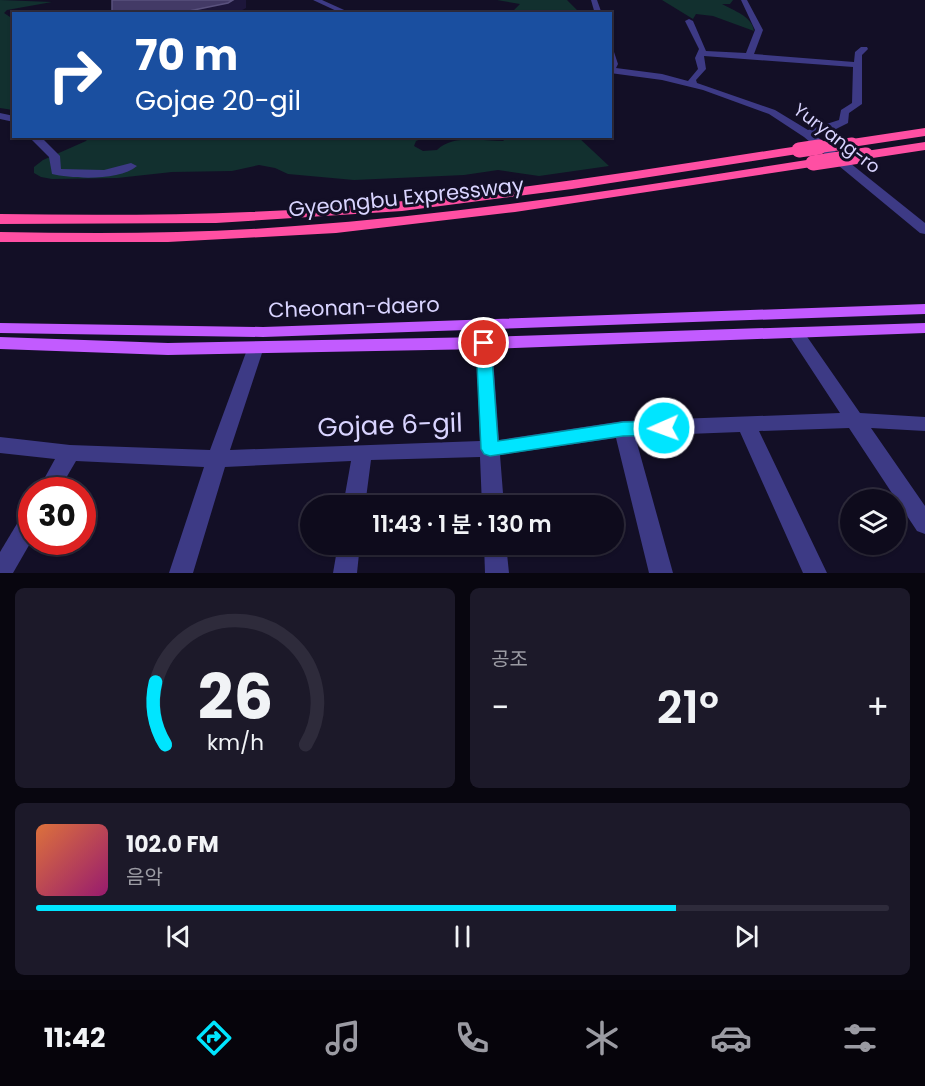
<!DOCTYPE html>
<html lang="ko">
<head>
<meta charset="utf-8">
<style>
  :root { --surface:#0e0b1c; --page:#1c1929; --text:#f1f3f6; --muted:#9b9ba3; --line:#2e2b3b; --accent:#00e5ff }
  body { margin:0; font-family:Poppins,"Noto Sans KR",sans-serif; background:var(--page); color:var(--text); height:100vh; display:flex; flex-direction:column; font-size:22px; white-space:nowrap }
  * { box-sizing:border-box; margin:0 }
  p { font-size:20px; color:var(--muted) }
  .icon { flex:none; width:33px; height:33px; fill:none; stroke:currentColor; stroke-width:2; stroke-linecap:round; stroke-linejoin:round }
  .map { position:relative; height:573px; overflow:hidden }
  .details { display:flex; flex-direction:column; gap:15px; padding:15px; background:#08060f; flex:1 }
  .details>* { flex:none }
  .banner { position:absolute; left:12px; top:12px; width:600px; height:126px; border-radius:0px; box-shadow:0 2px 4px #0004,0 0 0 2px var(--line); background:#1a4fa0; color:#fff; overflow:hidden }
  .controls { position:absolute; left:840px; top:489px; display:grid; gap:12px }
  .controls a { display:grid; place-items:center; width:66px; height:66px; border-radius:50%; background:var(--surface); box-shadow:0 2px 4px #0004,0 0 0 2px var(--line); font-size:30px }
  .speed { position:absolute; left:18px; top:477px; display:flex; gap:12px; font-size:30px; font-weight:700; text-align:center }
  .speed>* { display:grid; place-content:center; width:78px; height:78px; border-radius:50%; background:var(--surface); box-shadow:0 2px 4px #0004,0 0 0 2px var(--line); line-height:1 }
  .speed .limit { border:9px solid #d22; background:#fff; color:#111 }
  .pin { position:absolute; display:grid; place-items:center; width:51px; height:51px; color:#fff; margin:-26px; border:3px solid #fff; border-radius:50%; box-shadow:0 2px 6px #0007 }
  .me { position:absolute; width:66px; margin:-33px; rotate:268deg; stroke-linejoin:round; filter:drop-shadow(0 0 4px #0008) }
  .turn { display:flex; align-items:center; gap:21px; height:126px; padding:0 24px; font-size:27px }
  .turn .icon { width:78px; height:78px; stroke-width:2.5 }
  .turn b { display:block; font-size:42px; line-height:51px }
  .big { font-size:45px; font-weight:600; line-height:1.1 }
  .details .card { flex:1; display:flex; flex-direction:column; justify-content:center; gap:9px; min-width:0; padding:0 21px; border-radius:9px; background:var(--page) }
  .details .dial { align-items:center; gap:0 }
  .dial svg { height:156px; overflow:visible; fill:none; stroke:var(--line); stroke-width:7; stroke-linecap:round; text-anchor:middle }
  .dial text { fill:var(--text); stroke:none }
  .song { display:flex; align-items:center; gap:18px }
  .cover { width:72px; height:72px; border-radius:9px; background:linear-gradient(135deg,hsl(20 70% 55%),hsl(320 70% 35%)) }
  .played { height:6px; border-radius:3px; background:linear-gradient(90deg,var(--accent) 75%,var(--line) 75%) }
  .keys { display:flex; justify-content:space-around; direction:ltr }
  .heat { display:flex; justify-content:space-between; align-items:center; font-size:33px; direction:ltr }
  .details .tiles { flex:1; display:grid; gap:15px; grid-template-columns:1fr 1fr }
  .card:last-child { grid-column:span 2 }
  .trip { position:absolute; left:300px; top:495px; width:324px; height:60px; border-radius:30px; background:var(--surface); box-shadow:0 2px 4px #0004,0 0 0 2px var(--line); font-weight:600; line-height:60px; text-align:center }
  .tab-bar { display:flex; height:96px; justify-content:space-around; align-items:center; background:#06040b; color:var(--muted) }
  .tab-bar .icon { width:42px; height:42px }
  .tab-bar .selected { color:var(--accent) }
  .tab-bar b { font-size:27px; color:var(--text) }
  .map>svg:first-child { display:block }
  .green { fill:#12302f }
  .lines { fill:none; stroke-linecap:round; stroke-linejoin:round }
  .minor { fill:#3d3a85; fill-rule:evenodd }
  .major { fill:#c25bff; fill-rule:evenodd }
  .highway { fill:#ff4fa3; fill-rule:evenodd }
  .highway-bridge-far1 { stroke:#ff4fa3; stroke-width:11 }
  .highway-bridge { stroke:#ff4fa3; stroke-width:15 }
  .shaded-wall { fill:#1d163a }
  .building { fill:#433a66; stroke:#5a527e; stroke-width:1.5 }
  .route { fill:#00e5ff; stroke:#0095a6; stroke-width:1.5 }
  .labels { text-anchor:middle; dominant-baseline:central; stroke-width:6; stroke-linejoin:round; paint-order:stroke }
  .far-street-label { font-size:18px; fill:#d9d4ff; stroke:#130f26 }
  .street-label { font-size:21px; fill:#d9d4ff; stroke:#130f26 }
  .near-street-label { font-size:26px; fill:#d9d4ff; stroke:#130f26 }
</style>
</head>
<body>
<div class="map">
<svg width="925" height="573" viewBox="0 0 925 573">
  <rect width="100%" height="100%" fill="#130f26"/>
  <g class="green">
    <path d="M0,0L52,2L7,10L4,13L13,19V110L0,108Z"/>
    <path d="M497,0H567L580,13H511L520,4Z"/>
    <path d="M662,0H733L730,4H722C734,11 752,16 754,31L713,16L696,14L693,19Z"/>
    <path d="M90,136L425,137L416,141L414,146L423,151L437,150C453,134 482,141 503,141L508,137H578L609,166L539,176L498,170L464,175L354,180L288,174L275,168L259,165L232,171L172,172L117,178L52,179L41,177L34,173V167L43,160L86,141Z"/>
  </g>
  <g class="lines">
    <g class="minor">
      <path d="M313,0H322L353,14H343Z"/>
      <path d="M591,0H597L602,14H595Z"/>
      <path d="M741,0H747L763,30L754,54L854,62L855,52L861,47H867L868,49L862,55V104L849,113L848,123L834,130L815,135L925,223V234L920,233L804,137L769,114L703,90L662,80L610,73V50L614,52L618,64L616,68L662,74L688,81L698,69L695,58L699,49L685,21L689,19L693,21L706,51L746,53L755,30ZM704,56L853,67L852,103L841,110L839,120L808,130L775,110L697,83L696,80L706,69Z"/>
      <path d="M0,113L14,116V122L0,119Z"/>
      <path d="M28,136H40L60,156L61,169L104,170L131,163L137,166C120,181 73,179 52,174L49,157Z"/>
      <path d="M795,327L801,328L860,413L925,417V431L871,428L925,506V534L917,531L849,428L759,431L827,573H803L740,432L635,436L673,573H649L616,438L500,455L504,506H482L480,457L371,460L365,506H343L351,461L225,467L193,573H169L204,467L76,461L59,490H38L55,459L0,453V437L70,445L210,450L248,347L250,343H262L264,347L230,450L480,441L476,343L478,339H490L492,343L499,440L623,421L840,413L787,332L789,328Z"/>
      <path d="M32,509V540L13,573H0V552L24,512Z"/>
      <path d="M338,544H360L357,573H333Z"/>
      <path d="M484,544H506L509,573H485Z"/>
    </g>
    <g class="major">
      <path d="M925,304V314L263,337L0,333V323L263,327Z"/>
      <path d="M925,323V333L484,349L168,355L0,349V337L168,343L484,337Z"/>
    </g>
    <g class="highway">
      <path d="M925,128V136L852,147L846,143L852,139Z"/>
      <path d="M925,142V150L866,159L859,155L866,151Z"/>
      <path d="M799,146L804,147L806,150L804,153L572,189L402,211L216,223L0,224V214C135,216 269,215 404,201C536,188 667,166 799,146Z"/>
      <path d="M813,159L818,160L820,163L818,166L515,212L336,233L168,242H0V232C98,234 197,234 295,226C469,214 641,186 813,159Z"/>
    </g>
    <path class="highway-bridge-far1" d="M808,149L852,143"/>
    <g class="highway-bridge">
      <path d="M799,150L819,147"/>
      <path d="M813,163L866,155"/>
    </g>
  </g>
  <path class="shaded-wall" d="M233,0H246V8L235,14H157Z"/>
  <path class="building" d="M112,0H233L228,3L189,11L157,14L112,12Z"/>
  <path class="route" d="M484,337L491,343L498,441L623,422L664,421L671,423L673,428L671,433L664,435L623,436L490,456L484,454L481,449L476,343Z"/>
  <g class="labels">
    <g class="far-street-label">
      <text transform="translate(837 138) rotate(37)">Yuryang-ro</text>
    </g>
    <g class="street-label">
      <text transform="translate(406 197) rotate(-6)">Gyeongbu Expressway</text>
      <text transform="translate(354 307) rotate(-2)">Cheonan-daero</text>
    </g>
    <g class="near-street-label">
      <text transform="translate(390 425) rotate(-2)">Gojae 6-gil</text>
    </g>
  </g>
</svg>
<div class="controls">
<a><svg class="icon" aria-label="layers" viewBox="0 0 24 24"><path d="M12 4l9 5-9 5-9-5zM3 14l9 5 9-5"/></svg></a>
</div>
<div class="speed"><div class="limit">30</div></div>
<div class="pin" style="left:484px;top:343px;background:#d93025"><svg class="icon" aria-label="arrive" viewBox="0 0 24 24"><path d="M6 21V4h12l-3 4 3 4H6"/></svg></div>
<svg class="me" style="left:664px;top:428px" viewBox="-20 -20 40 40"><circle r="17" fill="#00e5ff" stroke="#fff" stroke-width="3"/><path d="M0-11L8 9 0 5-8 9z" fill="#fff"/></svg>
<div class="trip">11:43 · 1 분 · 130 m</div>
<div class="banner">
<div class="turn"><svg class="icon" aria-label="right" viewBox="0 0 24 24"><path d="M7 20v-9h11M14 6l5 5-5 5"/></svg><div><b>70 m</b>Gojae 20-gil</div></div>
</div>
</div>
<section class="details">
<div class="tiles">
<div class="card dial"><svg viewBox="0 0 100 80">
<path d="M14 69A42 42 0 1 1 86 69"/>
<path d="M14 69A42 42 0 0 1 9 37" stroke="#00e5ff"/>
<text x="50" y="56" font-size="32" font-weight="700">26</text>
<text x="50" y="72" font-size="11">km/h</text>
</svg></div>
<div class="card"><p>공조</p>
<div class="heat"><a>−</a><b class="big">21°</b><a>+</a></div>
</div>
<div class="card">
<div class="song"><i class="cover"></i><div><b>102.0 FM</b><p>음악</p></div></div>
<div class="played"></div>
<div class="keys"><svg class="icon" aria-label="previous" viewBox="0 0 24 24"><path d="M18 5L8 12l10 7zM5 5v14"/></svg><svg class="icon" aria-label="pause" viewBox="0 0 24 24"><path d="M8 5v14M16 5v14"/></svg><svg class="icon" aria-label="next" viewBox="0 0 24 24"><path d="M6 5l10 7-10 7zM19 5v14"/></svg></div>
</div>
</div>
</section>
<nav class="tab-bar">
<b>11:42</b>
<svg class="icon selected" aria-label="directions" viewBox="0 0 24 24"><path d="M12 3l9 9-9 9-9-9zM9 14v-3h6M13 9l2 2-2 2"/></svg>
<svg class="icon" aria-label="music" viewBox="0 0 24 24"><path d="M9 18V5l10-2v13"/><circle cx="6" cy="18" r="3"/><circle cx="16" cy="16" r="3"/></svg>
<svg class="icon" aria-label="phone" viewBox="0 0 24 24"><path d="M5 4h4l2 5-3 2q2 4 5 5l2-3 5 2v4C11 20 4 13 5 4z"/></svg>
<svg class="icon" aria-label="climate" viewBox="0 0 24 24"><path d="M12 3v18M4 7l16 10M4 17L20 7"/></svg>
<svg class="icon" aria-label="car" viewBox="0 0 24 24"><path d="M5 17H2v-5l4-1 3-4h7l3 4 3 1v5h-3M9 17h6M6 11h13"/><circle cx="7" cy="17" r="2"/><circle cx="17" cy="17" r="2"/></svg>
<svg class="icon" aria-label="filters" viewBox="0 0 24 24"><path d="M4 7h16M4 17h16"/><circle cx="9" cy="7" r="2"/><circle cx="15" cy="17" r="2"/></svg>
</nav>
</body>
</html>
